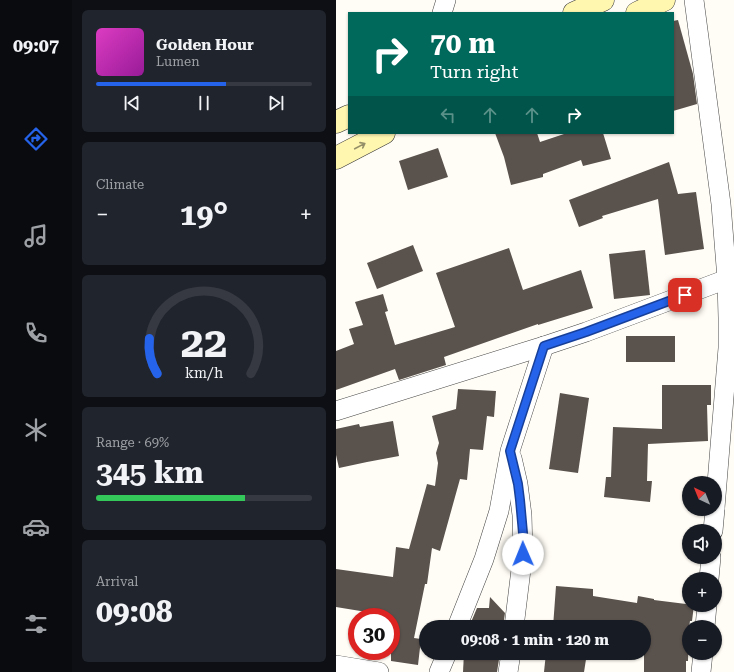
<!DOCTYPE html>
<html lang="en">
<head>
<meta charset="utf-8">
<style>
  :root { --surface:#171b24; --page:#20242c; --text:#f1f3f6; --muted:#9ea1a6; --line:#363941; --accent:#2563eb }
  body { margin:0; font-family:"Roboto Serif",serif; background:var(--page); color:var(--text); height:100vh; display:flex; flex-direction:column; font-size:15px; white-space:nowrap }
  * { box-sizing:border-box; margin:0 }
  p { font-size:13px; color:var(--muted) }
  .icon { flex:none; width:22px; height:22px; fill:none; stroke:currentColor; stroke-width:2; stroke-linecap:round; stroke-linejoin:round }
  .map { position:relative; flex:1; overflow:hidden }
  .sheet { display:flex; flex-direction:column; gap:10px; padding:10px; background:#0d0f14; width:264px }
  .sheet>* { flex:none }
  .hud { position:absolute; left:12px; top:12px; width:326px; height:122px; border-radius:0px; box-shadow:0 1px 3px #0004; background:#00695c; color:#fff; overflow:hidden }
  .needle { width:26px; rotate:317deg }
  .controls { position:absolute; left:346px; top:476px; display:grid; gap:8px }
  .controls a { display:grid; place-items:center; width:40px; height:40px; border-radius:50%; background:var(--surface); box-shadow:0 1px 3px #0004; font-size:20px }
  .speed { position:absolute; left:12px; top:608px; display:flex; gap:8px; font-size:20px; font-weight:700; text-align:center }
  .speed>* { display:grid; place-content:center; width:52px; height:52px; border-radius:50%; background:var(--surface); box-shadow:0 1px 3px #0004; line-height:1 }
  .speed .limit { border:6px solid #d22; background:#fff; color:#111 }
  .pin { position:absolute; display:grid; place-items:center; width:34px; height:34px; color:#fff; margin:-17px; border-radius:8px; box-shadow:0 2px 6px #0006 }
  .me { position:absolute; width:44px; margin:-22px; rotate:359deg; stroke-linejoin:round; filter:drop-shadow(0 0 3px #0008) }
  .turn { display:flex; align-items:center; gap:14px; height:84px; padding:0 16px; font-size:18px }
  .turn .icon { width:52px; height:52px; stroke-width:2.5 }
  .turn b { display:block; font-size:28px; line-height:34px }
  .lanes { display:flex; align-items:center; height:38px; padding:0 16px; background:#0003; justify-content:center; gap:20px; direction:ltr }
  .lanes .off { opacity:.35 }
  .big { font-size:30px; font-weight:700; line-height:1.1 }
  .sheet .card { flex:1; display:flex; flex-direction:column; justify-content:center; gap:6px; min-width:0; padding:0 14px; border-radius:6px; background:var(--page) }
  .sheet .dial { align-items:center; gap:0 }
  .dial svg { height:104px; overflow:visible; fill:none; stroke:var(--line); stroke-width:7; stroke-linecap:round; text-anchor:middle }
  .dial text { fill:var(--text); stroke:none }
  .song { display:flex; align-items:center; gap:12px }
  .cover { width:48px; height:48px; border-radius:6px; background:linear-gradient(135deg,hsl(310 70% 55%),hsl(300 70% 35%)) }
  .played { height:4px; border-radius:2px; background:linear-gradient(90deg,var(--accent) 60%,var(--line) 60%) }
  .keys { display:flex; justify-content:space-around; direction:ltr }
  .heat { display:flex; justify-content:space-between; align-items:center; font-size:22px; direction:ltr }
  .charge { height:6px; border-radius:3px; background:linear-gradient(90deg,#34c759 69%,var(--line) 0) }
  .trip { position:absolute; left:83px; top:620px; width:232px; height:40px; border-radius:20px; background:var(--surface); box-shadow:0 1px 3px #0004; font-weight:700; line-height:40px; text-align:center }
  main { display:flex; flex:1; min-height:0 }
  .tabs { display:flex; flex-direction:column; width:72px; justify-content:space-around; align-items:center; background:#090b0e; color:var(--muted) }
  .tabs .icon { width:28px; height:28px }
  .tabs .on { color:var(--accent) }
  .tabs b { font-size:18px; color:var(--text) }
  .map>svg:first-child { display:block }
  .building { fill:#5a524d }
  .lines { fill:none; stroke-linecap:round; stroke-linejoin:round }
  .street-casing { stroke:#444; stroke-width:20 }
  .secondary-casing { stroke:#333; stroke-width:23 }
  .street { stroke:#fff; stroke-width:19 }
  .secondary { stroke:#fff6b0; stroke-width:22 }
  .oneway { stroke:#948f68 }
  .route-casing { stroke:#184099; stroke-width:10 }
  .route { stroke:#2563eb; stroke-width:7 }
</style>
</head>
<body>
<main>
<nav class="tabs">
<b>09:07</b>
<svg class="icon on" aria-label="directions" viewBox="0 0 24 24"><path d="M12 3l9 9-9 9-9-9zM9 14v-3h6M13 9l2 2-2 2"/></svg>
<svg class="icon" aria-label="music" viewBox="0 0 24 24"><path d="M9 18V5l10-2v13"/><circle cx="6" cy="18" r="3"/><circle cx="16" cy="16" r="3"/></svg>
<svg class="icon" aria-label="phone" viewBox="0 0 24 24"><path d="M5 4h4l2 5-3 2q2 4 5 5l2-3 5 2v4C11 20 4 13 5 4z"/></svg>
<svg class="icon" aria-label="climate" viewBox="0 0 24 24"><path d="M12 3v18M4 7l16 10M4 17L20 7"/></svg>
<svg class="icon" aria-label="car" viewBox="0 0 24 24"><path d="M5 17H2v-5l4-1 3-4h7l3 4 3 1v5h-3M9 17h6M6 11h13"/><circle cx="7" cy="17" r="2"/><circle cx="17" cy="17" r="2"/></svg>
<svg class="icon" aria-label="filters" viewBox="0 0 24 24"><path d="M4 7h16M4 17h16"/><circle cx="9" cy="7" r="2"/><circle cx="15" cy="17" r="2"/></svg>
</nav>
<section class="sheet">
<div class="card">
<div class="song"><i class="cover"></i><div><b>Golden Hour</b><p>Lumen</p></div></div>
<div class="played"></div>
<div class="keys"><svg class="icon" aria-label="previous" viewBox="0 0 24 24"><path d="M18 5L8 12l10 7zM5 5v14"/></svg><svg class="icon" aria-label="pause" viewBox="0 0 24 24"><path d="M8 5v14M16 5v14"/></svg><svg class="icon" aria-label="next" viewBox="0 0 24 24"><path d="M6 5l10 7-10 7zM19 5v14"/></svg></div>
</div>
<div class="card"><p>Climate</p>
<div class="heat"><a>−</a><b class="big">19°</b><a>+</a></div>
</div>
<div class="card dial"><svg viewBox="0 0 100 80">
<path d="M14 69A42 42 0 1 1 86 69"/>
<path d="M14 69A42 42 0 0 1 8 42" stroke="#2563eb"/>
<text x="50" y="56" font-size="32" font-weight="700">22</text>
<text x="50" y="72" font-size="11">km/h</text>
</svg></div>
<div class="card"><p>Range · 69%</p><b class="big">345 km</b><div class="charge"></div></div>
<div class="card"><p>Arrival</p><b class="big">09:08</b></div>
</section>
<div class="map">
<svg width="398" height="672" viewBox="0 0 398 672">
  <rect width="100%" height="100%" fill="#fffdf5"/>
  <g class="building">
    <path d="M342,20L357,74L361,104L337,111V21Z"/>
    <path d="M159,133H201L204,142L231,133H267L275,159L247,166L245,160L207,174V177L175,185L168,157Z"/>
    <path d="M102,148L112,177L72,190L63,161Z"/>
    <path d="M333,162L342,194L360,192L368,249L329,255L322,199L266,216L267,218L243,227L233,200Z"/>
    <path d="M77,245L87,271L41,289L31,263Z"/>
    <path d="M173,248L187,290L245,270L257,308L202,325V324L108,357L110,365L63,380L59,369L0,390V351L18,344L13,329L27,325L19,302L47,294L52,311L49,312L59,345L119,327L100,273Z"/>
    <path d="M309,250L314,295L278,299L273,254Z"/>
    <rect x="290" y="336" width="49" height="26"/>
    <path d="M326,385H375V405H371L372,441L312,444L311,481H316L314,502L268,497L270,477H275L277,427L326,429Z"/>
    <path d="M122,389L160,391L158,417L151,416L147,450L134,449L131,480L124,479L104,551L96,548L91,584H89L78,638L85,639L82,665L55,661V616L0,607V569L57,577L60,547L73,549L91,484L99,486L102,463L100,453L103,443L96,416L120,409Z"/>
    <path d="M224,393L253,398L242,473L213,469Z"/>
    <path d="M57,421L63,456L31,462L3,468L0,455V429L23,424L24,427Z"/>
    <path d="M220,586L257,589V596L301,603L302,596L318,599V600L358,605L356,621H354L353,627L352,661H350V672H308V627H286L255,623L254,627H217Z"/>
    <path d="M154,597L169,613L167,627H133L141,608H153Z"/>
    <path d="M128,653H164L161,672H127Z"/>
    <path d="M210,653H251L248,672H208Z"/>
  </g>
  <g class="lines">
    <g class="street-casing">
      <g id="street">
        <path d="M358,0L385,204L391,279L392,318V348L379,508"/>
        <path d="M106,13L110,0"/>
        <path d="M0,411L208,346L250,332L391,279"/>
        <path d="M176,458L182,484L186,515L187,553L178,627"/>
        <path d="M377,531L379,509"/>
        <path d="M373,579L375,557"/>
        <path d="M121,627L148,559L163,511L174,451L208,346"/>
        <path d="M369,627L371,605"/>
        <path d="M0,665L43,672"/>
        <path d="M103,672L111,653"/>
        <path d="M172,672L175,653"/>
        <path d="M365,672L367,653"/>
      </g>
    </g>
    <g class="secondary-casing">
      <g id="secondary">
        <path d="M238,13L267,0"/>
        <path d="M301,13L328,0"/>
        <path d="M0,122L13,116"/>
        <path d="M0,158L48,133"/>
      </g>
    </g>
    <use href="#street" class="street"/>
    <use href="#secondary" class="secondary"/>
  </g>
  <defs><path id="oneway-shaft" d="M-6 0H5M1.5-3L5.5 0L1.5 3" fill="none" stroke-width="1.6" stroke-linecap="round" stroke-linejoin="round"/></defs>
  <use class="oneway" href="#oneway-shaft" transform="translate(24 146) rotate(-28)"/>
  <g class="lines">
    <g class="route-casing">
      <path id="route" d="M187,554V533L184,500L182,484L174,451L208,346L250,332L349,295"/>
    </g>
    <use href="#route" class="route"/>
  </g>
</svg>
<div class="controls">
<a><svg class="needle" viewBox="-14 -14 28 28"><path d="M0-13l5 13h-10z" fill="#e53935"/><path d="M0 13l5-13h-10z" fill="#9ea1a6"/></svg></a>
<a><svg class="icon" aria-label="sound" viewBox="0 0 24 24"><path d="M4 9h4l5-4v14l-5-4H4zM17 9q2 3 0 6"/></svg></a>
<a>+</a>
<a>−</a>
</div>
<div class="speed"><div class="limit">30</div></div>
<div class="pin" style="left:349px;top:295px;background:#d93025"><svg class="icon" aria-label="arrive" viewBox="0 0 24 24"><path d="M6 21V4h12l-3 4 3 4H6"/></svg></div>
<svg class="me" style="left:187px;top:554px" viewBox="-20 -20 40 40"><circle r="19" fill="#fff"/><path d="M0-13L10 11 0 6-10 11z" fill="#2563eb"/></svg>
<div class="trip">09:08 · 1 min · 120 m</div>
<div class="hud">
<div class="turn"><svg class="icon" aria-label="right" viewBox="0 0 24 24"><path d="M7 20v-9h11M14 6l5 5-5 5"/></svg><div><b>70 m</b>Turn right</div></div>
<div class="lanes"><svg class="icon off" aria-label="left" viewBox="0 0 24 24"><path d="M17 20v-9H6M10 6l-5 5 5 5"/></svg><svg class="icon off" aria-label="ahead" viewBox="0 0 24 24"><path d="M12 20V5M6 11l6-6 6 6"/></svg><svg class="icon off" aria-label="ahead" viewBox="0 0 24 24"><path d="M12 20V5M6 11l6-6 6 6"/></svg><svg class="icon" aria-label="right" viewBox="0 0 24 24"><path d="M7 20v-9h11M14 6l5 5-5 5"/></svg></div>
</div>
</div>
</main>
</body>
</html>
